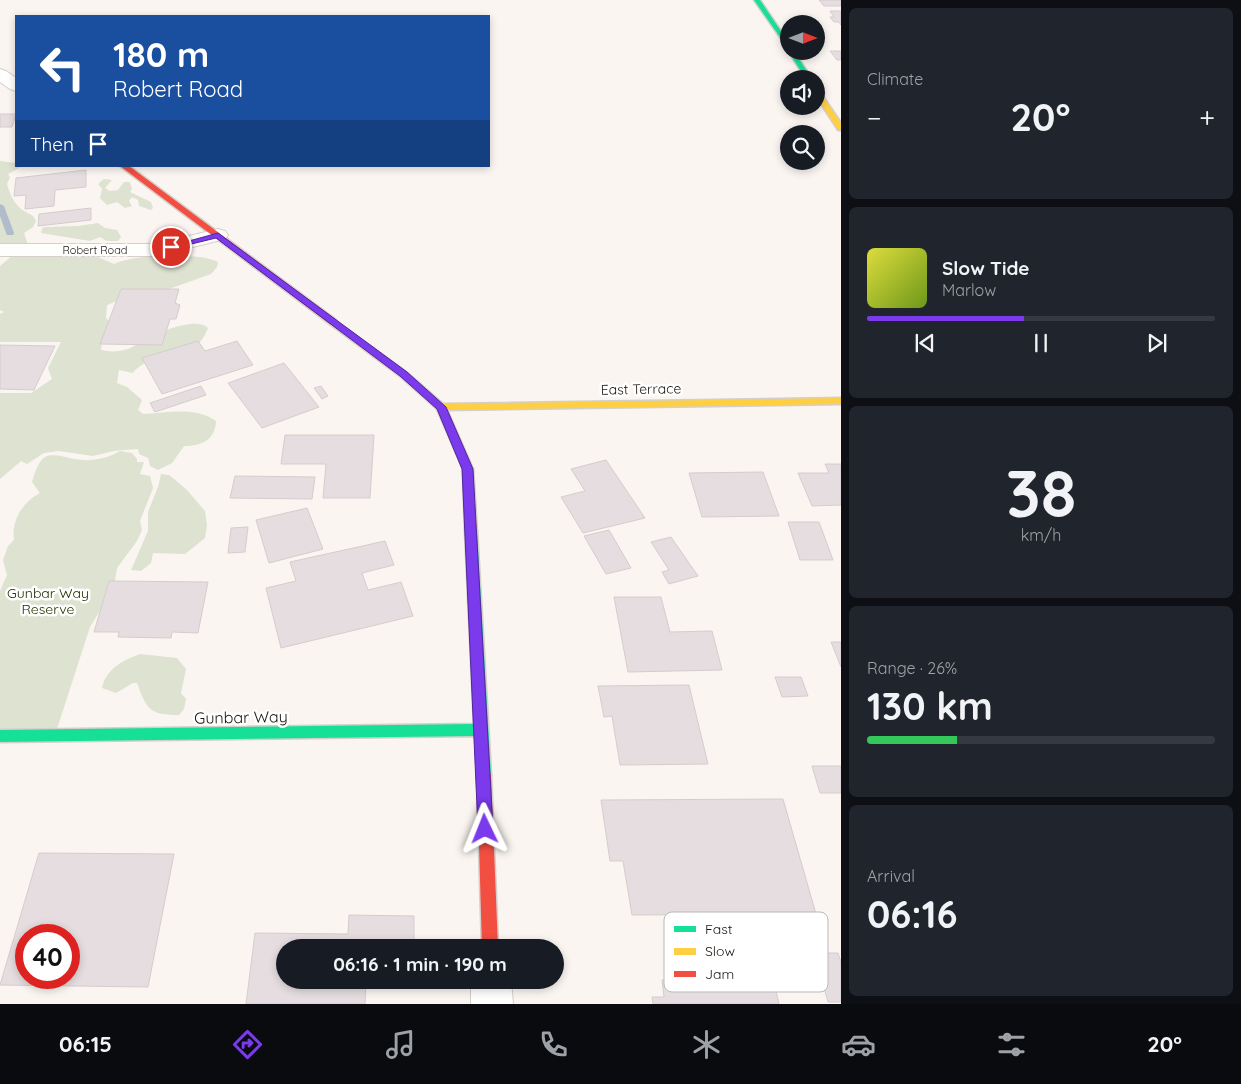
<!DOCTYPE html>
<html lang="en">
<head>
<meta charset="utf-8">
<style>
  :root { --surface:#171b24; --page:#20242c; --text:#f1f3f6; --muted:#9ea1a6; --line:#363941; --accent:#7c3aed }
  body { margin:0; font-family:Quicksand,sans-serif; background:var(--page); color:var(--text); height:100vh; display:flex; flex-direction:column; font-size:19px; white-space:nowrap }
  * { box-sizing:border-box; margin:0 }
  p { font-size:16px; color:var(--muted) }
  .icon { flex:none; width:28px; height:28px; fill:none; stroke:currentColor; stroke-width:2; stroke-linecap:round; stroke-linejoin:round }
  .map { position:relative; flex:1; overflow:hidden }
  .drawer { display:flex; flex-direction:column; gap:8px; padding:8px; background:#0d0f14; width:400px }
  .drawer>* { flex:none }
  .guide { position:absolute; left:15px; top:15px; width:475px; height:152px; border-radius:0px; box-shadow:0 2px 8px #0003; background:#1a4fa0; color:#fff; overflow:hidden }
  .needle { width:32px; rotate:90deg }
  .controls { position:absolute; left:780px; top:15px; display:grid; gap:10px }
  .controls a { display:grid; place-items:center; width:45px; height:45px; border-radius:50%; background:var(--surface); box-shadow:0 2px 8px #0003; font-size:25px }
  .speed { position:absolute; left:15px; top:924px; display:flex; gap:10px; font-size:25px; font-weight:700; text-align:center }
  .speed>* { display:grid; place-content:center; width:65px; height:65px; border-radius:50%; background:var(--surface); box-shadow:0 2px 8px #0003; line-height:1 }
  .speed .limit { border:8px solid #d22; background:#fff; color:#111 }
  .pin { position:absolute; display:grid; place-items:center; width:42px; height:42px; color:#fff; margin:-21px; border:2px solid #fff; border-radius:50%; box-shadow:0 1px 5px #0007 }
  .me { position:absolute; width:55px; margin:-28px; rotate:358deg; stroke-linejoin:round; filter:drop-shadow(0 0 4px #0008) }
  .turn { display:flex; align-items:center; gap:18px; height:105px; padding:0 15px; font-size:22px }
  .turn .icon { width:65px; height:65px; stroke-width:2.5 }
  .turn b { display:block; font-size:35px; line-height:42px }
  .then { display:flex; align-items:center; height:48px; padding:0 15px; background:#0003; gap:10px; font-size:19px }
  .big { font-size:38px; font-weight:800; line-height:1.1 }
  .drawer .tile { flex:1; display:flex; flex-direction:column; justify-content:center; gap:8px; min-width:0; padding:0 18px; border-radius:8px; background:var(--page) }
  .drawer .dial { align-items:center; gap:0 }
  .dial b { font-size:65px; line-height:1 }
  .song { display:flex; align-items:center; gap:15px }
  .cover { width:60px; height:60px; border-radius:8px; background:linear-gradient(135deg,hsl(60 70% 55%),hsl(80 70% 35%)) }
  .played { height:5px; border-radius:2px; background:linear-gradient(90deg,var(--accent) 45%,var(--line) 45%) }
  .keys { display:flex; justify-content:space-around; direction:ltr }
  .heat { display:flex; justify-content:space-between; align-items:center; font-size:28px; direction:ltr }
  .charge { height:8px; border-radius:4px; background:linear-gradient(90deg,#34c759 26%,var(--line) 0) }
  .trip { position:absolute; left:276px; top:939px; width:288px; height:50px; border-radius:25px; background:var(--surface); box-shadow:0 2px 8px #0003; font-weight:800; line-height:50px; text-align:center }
  .dock { display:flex; height:80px; justify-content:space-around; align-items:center; background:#090b0e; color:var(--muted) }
  .dock .icon { width:35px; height:35px }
  .dock .active { color:var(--accent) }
  .dock b { font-size:22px; color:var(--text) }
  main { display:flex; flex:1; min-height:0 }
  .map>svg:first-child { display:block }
  .green { fill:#dee2d1 }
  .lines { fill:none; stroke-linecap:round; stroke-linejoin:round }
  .stream { fill:#b0bbcc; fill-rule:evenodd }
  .building { fill:#e5dde0; stroke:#d4cdce; fill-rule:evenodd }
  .street-casing { stroke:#d5cfca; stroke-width:2 }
  .fast-casing { stroke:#d5cfca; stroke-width:3 }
  .slow-casing { stroke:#d5cfca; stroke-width:3 }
  .jam-casing { stroke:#d5cfca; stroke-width:3 }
  .street { fill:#fefefd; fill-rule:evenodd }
  .fast { fill:#16e098; fill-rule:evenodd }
  .slow { fill:#ffcf43; fill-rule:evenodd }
  .jam { fill:#f24e42; fill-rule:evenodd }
  .route { fill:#7c3aed; stroke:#51269a }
  .labels { text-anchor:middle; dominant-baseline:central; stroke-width:5; stroke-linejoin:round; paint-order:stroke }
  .far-street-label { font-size:11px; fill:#1d1610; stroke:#fff }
  .street-label { font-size:14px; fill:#1d1610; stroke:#fff }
  .park-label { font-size:14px; fill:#213100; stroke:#fff }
  .near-street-label { font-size:16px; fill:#1d1610; stroke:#fff }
  .key { fill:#fff; stroke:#bbb9b7; stroke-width:1 }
  .key-label { font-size:14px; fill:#1d1610 }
</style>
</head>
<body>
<main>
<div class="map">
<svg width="841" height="1004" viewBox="0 0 841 1004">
  <rect width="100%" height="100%" fill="#faf5f0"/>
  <g class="green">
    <path d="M0,161L16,163V166H23L8,174L10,177L7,184C10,194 13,202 21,209C27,214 33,213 36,221L33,227L24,233L30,251L88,253L114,264C132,254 201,252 218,262L217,267L211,274L169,289L122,299L107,305L106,318L115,327L102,340L101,350C110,352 119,352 128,349C134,347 139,342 145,339C160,332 196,316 208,328C193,368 155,346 133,373L119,370L117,383L127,387L142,400L138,410L143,414C168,413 195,406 216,421C215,440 202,446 184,446L172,463L158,470L150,466L148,458L139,454L138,449L114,451L93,456L59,451L44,453L27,464L21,461L0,479V393H31L52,379L48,368L61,342H0V314L4,312L0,310V266L14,254L0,250Z"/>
    <path d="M104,179L112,180L105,188L110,191L118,190L124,182H130L132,189L130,192L151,202L153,208L151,210L139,206L138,200L132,197L129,201L132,206L125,208L117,202L107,205L100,198L102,189L98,184Z"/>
    <path d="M98,223L105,228L117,230L121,237L118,241H107L100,237L90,241L41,233L42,228L46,227L78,226Z"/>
    <path d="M120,451L132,453L137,459V462H144L140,474L150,476L153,488L140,521L142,530L137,541L117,568L114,587L90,627L55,735L0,736V591L7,575L3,560L8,546L14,540C11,520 23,502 40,493L32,482C41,452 46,452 74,459C90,462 107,459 120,451Z"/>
    <path d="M161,474L169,475L186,489L205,511L207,525L205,538L185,554L153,553L151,563L141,571L131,570L148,531V512L158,487Z"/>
    <path d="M140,654L177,658L186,669L181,693L186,699L184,709L179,715C150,715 147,710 137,683H133L116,693L102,688C106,669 123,660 140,654Z"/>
  </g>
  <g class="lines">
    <path class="stream" d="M0,204L4,206L14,233L13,235H7L6,233L0,216Z"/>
  </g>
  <g class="building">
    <path d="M819,0H841V6H824Z"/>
    <path d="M830,11H841V25L839,22H834L830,17H834Z"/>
    <path d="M830,51H841V60H837Z"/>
    <path d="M0,114H16L12,127H0Z"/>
    <path d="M86,170V187L55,190L54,206L25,209L26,195L14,196L16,178Z"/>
    <path d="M91,208V220L38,226L39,214Z"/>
    <path d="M121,289H179L175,303L180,305L176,319H170L162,345L100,344Z"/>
    <path d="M198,341L205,351L237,341L253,365L162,394L142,358Z"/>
    <path d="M0,345L55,346L34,390L0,389Z"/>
    <path d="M284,363L319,407L262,428L228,383Z"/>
    <path d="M201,386L206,395L155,412L150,403Z"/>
    <path d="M321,386L328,396L322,399L314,388Z"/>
    <path d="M285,435H374L370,498H323L326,464H281Z"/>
    <path d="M606,460L645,518L583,533L561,497L585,491L571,469Z"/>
    <path d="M825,464H841V505L812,506L798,473H829Z"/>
    <path d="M763,472L779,516L702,517L689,473Z"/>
    <path d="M235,476L315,477L312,499L230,498Z"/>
    <path d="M307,508L323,549L269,563L256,520Z"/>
    <path d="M788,522H819L833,560H800Z"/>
    <path d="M248,527L245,552L228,553L231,528Z"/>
    <path d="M609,530L631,568L606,574L584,536Z"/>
    <path d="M671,537L698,576L669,584L662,572L669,570L651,542Z"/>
    <path d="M385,541L394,565L362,573L368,590L401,582L413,616L281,648L266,588L296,581L290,562Z"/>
    <path d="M109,581L208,582L198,633L172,632L171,638L118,637L119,632H94Z"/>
    <path d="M614,597H661L670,632L712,631L722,670L628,672Z"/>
    <path d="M831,642H841V667Z"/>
    <path d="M775,677H801L808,696L782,697Z"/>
    <path d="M689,685L708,764L620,765L612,716L604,717L598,686Z"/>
    <path d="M812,766H841V793H820Z"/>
    <path d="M783,799L816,914L632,915L623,861H610L601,800Z"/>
    <path d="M39,853L174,854L148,987L0,985ZM26,935H69V978H26Z"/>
    <path d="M349,915L414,916V948H285V980H366L365,1004H246L255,933L348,934Z"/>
    <path d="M667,945H739L744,964H770L779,1004H653L652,997H664L662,980H673Z"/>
    <path d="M814,953H838L841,962V1002H828Z"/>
  </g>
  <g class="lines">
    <g class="street-casing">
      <g id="street">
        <path d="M0,69L6,71L16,78V91L10,89L0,82Z"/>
        <path d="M218,229L225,231L228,235L225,239L156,256H0V244H156Z"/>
        <path d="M471,980H511L513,1004H471Z"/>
      </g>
    </g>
    <g class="fast-casing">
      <g id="fast">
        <path d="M754,0H760L789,43V51H794L812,79H806L788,51L789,50Z"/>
        <path d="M471,527L475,528L477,531L491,775L489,780L484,781L479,780L477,775L475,736L0,742V730L474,724L465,531L467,528Z"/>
      </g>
    </g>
    <g class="slow-casing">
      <g id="slow">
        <path d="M816,88L818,89L841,123V130H838L816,96Z"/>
        <path d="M333,319L406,372L443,404L841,398V404L447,410L473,469L477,531L475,534H467L465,531L463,469L437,409L400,376L330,324V320Z"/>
      </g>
    </g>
    <g class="jam-casing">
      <g id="jam">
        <path d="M120,166H129L336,320V324H330Z"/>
        <path d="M484,769L489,770L491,775L498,948H482L477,775L479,770Z"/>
      </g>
    </g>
    <use href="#street" class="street"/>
    <use href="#fast" class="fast"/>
    <use href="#slow" class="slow"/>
    <use href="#jam" class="jam"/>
  </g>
  <path class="route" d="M218,233L407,372L446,407L473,469L493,829L491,834L485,836L480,834L478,829L462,469L437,409L400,376L216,238L171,249L167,247Z"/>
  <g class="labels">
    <g class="far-street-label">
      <text x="95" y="250">Robert Road</text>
    </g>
    <g class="street-label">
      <text transform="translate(641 389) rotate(-1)">East Terrace</text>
    </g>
    <g class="park-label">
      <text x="48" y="593">Gunbar Way<tspan x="48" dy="16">Reserve</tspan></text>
    </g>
    <g class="near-street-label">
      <text transform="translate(241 717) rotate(-1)">Gunbar Way</text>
    </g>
  </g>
  <rect x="664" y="912" width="164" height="80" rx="8" class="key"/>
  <rect x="674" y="926" width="22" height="6" fill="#16e098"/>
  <rect x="674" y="948" width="22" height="7" fill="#ffcf43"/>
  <rect x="674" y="971" width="22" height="6" fill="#f24e42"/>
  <g class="key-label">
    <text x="705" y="934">Fast</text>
    <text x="705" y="956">Slow</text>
    <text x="705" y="979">Jam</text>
  </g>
</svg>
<div class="controls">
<a><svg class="needle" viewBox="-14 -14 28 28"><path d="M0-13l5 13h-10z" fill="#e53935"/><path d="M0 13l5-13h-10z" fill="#9ea1a6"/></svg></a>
<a><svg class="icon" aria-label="sound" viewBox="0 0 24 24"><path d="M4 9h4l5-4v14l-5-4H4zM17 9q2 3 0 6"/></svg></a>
<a><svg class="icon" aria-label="search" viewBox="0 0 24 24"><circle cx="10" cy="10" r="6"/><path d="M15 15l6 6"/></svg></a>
</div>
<div class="speed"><div class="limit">40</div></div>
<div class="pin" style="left:171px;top:247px;background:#d93025"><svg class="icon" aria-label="arrive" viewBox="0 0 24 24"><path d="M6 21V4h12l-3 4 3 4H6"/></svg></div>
<svg class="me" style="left:485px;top:829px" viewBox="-20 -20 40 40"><path d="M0-17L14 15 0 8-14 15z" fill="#7c3aed" stroke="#fff" stroke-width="4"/></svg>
<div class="trip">06:16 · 1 min · 190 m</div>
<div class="guide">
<div class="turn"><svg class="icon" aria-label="left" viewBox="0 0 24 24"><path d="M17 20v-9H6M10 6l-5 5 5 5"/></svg><div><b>180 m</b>Robert Road</div></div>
<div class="then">Then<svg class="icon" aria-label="arrive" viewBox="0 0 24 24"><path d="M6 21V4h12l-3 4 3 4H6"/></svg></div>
</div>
</div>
<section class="drawer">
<div class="tile"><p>Climate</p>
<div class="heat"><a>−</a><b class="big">20°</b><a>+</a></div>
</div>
<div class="tile">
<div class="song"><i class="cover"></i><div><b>Slow Tide</b><p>Marlow</p></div></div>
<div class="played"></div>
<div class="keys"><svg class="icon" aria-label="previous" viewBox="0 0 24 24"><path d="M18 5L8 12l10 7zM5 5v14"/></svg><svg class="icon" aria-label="pause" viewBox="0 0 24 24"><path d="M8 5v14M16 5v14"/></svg><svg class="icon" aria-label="next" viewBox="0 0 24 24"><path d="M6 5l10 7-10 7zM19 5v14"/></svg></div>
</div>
<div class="tile dial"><b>38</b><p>km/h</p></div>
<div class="tile"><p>Range · 26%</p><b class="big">130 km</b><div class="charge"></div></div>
<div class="tile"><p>Arrival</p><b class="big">06:16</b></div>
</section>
</main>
<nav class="dock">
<b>06:15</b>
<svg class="icon active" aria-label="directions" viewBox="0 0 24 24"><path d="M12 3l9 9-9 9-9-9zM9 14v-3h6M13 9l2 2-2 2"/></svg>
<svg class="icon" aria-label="music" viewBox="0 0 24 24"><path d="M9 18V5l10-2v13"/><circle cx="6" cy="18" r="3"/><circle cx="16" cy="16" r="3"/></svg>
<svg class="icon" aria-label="phone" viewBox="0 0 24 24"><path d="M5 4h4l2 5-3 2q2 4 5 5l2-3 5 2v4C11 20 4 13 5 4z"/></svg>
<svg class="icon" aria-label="climate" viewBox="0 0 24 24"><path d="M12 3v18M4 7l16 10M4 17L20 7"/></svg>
<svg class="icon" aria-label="car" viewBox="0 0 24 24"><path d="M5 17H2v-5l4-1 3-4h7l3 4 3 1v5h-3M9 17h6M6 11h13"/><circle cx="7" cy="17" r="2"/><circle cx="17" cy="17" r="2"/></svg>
<svg class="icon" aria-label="filters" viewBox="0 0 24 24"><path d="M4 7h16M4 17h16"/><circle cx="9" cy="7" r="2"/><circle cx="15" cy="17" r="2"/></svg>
<b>20°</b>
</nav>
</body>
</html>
